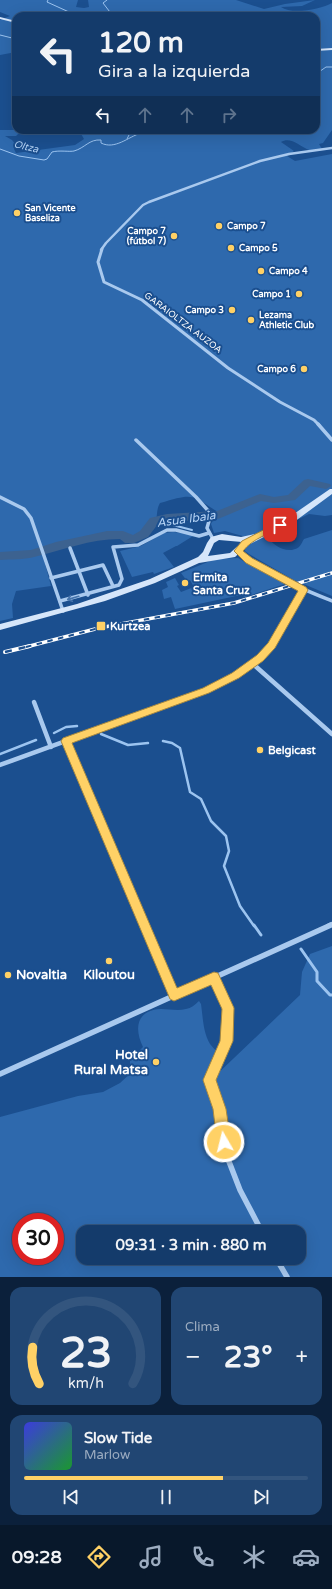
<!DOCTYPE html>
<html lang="es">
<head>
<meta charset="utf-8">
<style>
  :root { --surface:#143b6b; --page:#214673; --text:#f1f3f6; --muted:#9dadc1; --line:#33557e; --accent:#ffd166 }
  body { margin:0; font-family:"Varela Round",sans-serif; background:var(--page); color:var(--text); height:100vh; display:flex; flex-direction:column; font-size:15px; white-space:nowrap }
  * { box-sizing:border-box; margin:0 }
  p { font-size:13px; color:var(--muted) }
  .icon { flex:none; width:22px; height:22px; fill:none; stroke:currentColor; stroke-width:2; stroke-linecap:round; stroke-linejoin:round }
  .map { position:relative; height:1277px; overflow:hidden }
  .panel { display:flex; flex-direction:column; gap:10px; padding:10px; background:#0b203b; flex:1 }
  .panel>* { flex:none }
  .guide { position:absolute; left:12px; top:12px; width:308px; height:122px; border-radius:12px; box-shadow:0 4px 16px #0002,0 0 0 1px var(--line); background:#143b6b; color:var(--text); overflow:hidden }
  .speed { position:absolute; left:12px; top:1213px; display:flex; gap:8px; font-size:20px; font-weight:700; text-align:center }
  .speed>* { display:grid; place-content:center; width:52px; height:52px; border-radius:50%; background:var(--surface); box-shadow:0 4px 16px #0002,0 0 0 1px var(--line); line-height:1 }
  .speed .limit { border:6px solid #d22; background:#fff; color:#111 }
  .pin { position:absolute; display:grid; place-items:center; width:34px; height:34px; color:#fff; margin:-17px; border-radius:8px; box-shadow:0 2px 6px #0006 }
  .me { position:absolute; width:44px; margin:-22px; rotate:352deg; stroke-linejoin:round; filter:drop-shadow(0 0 3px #0008) }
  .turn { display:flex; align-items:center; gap:14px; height:84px; padding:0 20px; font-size:18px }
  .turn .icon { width:52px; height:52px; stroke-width:2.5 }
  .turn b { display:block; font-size:28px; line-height:34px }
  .lanes { display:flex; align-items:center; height:38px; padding:0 20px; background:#0003; justify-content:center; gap:20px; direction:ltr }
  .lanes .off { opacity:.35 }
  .big { font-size:30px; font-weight:700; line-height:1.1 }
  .panel .widget { flex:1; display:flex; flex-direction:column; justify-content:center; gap:6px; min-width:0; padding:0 14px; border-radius:12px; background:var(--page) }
  .panel .dial { align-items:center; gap:0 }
  .dial svg { height:104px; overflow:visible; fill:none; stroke:var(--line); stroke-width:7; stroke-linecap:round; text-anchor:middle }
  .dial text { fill:var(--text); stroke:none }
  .song { display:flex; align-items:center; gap:12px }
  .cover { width:48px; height:48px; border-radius:6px; background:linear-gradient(135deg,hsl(240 70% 55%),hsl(130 70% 35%)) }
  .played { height:4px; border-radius:2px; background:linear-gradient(90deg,var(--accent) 70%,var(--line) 70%) }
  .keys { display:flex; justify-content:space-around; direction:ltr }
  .heat { display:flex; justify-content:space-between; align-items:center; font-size:22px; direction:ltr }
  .panel .tiles { flex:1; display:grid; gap:10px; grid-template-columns:1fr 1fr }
  .widget:last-child { grid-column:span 2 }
  .trip { position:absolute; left:76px; top:1225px; width:230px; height:40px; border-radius:12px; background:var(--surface); box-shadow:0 4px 16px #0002,0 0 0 1px var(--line); font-weight:700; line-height:40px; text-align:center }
  .tabs { display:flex; height:64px; justify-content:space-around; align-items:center; background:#08182b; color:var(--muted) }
  .tabs .icon { width:28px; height:28px }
  .tabs .selected { color:var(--accent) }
  .tabs b { font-size:18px; color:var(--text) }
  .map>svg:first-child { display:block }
  .green { fill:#2e69ad; fill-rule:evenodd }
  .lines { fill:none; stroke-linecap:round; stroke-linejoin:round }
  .stream-far3 { stroke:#9cc4f0; stroke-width:1 }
  .stream-far2 { stroke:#9cc4f0; stroke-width:2 }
  .stream-far1 { stroke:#9cc4f0; stroke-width:2.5 }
  .stream { stroke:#9cc4f0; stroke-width:3 }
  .river { fill:#3c6290; fill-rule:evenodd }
  .street-far4 { stroke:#a9c9ee; stroke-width:2.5 }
  .street-far3 { stroke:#a9c9ee; stroke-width:3 }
  .street-far2 { stroke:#a9c9ee; stroke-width:3.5 }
  .street-far1 { stroke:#a9c9ee; stroke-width:4.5 }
  .street { stroke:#a9c9ee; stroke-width:5.5 }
  .secondary { fill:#d6e6fa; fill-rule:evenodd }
  .rail-far1-casing { stroke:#fff; stroke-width:3.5 }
  .rail-casing { stroke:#fff; stroke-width:4 }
  .rail-far1 { stroke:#1b4f8f; stroke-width:2; stroke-dasharray:5.5; stroke-linecap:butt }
  .rail { stroke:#1b4f8f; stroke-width:2.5; stroke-dasharray:7; stroke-linecap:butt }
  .oneway { stroke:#4674ac }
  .route { fill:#ffd166; stroke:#a68842 }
  .poi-dot { fill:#ffd166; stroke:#1b4f8f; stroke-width:1.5 }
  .labels { text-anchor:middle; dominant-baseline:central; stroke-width:4; stroke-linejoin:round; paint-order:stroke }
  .far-poi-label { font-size:9px; font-weight:bold; fill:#fff; stroke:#1b4f8f; text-anchor:start }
  .far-street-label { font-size:9px; fill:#fff; stroke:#1b4f8f }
  .far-water-label { font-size:10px; font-style:italic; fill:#b5d3f5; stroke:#1b4f8f }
  .poi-label { font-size:11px; font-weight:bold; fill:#fff; stroke:#1b4f8f; text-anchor:start }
  .water-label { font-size:12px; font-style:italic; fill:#b5d3f5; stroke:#1b4f8f }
  .near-poi-label { font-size:13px; font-weight:bold; fill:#fff; stroke:#1b4f8f; text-anchor:start }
</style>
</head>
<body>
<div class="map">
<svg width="332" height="1277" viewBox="0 0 332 1277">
  <rect width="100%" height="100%" fill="#1b4f8f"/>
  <g class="green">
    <path d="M0,0H78L76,7L84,8L89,7L88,0H236L264,9L285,4L315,0L302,6L281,7C292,15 321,9 332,3V130L323,143L319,144L322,149C318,149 313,151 309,150C300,146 290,136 281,142L294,151L287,156L295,161L332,154V515L325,516L309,514L268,534L267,537C274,546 288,555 299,547C301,545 302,542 304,539L332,530V596L294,580L249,554L245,551L246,537L225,531L214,533L211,524L215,516L221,514C191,495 196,492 160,503C155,511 159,521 152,529C133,548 117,533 96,536C78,539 59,546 42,552L51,586L16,591L12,604L13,618L0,621V130H30L19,133L16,136H5L12,140L16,145L14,149L16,153L75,145L84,139L80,132L85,130H316V16H16V52L0,55V20L10,16L0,12Z"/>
    <path d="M173,532L184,533L193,536L177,546H176L163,553L174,567L154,574L153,572L132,577L120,551L141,546L164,533Z"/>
    <path d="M238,558L285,584L245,597L241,595L175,609L171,597L164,599L162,590L168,587L166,582L175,578L179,585L177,586L181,592L194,587L190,580L187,581L181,573L215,559Z"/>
    <path d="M332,946V1277H0V1117L78,1096L103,1092L120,1083L134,1070L130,1065V1060L143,1047C134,1029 136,1010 161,1009C169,1009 178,1011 186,1009C191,1008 195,1005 199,1001L201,1004C203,1018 203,1032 210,1044C216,1052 220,1051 221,1062L215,1071L206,1078L212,1082V1079L300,995L302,972L310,954ZM21,1222H55V1256H21ZM83,1232H299V1258H83Z"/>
  </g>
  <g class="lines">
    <g class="stream-far3">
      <path d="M48,0L47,2L69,12L92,16"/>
      <path d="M107,0L103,3L113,16"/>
      <path d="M0,35L16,39"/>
      <path d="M316,74L326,67H332"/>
      <path d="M123,130L129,135L127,139"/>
      <path d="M0,149L19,156L44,160L47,159L52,152C59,150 70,152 74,151C85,148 89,139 101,140V143C115,150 128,137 141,133C146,132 152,133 157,130"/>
    </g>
    <path class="stream-far2" d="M162,519L169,524L192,530"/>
    <g class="stream-far1">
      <path d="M54,733L66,727L77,726"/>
      <path d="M101,734L128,745L148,743"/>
      <path d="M163,741L172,743L180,748L190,792L201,799L211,821L226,836L229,851L224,866L240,906L254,926"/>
      <path d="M0,754L36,740"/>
    </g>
    <g class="stream">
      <path d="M254,925L261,935"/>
      <path d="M301,949L317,972V981L330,995H332"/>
    </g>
    <path class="river" d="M308,479L330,484L331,486L326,489L310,486L295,500L274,503L261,501L218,519L167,522L158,524L148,537L134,543H125L120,539C90,539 63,550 34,557C23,560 11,559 0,560V552L31,550L56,542L107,531H123L133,535L140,531L150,518L167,514L217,511L260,494L274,497L288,495L304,480Z"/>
    <path class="street-far4" d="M101,250L106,243L143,205L149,202L260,161L289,154L332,148"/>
    <path class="street-far3" d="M102,249L98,262L104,282L142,300L228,368L280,402L314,420L319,425"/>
    <g class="street-far2">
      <path d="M318,424L332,440"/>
      <path d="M136,440L196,497L211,514L207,528L213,539"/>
      <path d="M0,497L24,509L31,518L63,611"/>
      <path d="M70,548L88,595"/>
      <path d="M238,551C264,574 300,588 332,601"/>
      <path d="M51,578L103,565L113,586"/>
      <path d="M60,601L119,585L122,579L113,547L138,545L167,530H176L199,536L209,533"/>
      <path d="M270,647L284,626L303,590"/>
    </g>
    <g class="street-far1">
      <path d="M253,664L332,734"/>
      <path d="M34,702L51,747"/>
      <path d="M66,741L145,926"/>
      <path d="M0,765L206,690C231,679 254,667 271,646"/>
      <path d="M328,926L332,924"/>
    </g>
    <g class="street">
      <path d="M144,925L174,995"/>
      <path d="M214,978L228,1008L227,1041L209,1080L219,1109L228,1159L240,1190L262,1232"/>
      <path d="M0,1074L331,925"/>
      <path d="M276,1258L287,1277"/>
    </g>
    <g class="secondary">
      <path d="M0,17L16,21V23L0,19Z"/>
      <path d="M332,48V50L316,51V49Z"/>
      <path d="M330,489H332V494L294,522L248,545L235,557L199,563L155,583L105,601L0,630V624L77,604L150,579L198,557L203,552L207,543L211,537L222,534L241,537L260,533L288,518ZM219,540L242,542L230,553L208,556L214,543Z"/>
    </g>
    <g class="rail-far1-casing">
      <path id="rail-far1" d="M26,647L99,628L234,603L332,573"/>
    </g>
    <g class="rail-casing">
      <path id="rail" d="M5,652L30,646"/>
    </g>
    <use href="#rail-far1" class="rail-far1"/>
    <use href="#rail" class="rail"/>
  </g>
  <defs><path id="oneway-shaft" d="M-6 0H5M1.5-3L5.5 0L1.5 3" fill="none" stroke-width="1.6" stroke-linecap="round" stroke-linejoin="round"/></defs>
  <use class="oneway" href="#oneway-shaft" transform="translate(73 598) rotate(164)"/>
  <path class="route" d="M277,523H283L284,525L283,527C269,534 253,538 243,551L252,558L306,587L308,590L275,648L263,661L239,678L209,693L72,743L177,988L214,972L218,973L234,1008L233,1041L216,1080L226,1109L231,1142L229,1147L224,1149L219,1147L217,1142L213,1109L203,1080L220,1041L222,1009L211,985L174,1001L170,999L61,741L63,738L203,688L232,673L257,655L268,643L298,591L246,563L234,551L242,541Z"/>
  <g class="poi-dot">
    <circle cx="17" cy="213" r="4"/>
    <circle cx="219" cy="226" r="4"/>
    <circle cx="174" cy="236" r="4"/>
    <circle cx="231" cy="248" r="4"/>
    <circle cx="261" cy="271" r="4"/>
    <circle cx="299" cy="294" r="4"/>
    <circle cx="232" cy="310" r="4"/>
    <circle cx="251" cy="320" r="4"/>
    <circle cx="304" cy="369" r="4"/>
    <circle cx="185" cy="583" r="4"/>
    <rect x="96" y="621" width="10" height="10" rx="2"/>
    <circle cx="260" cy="750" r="4"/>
    <circle cx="109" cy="961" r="4"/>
    <circle cx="8" cy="975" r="4"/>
    <circle cx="156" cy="1062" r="4"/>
  </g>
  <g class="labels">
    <g class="far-poi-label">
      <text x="25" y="208">San Vicente<tspan x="25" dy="10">Baseliza</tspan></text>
      <text x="227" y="226">Campo 7</text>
      <text x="166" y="231" text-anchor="end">Campo 7<tspan x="166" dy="10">(fútbol 7)</tspan></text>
      <text x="239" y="248">Campo 5</text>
      <text x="269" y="271">Campo 4</text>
      <text x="291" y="294" text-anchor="end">Campo 1</text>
      <text x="224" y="310" text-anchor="end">Campo 3</text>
      <text x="259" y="315">Lezama<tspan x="259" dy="10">Athletic Club</tspan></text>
      <text x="296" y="369" text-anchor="end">Campo 6</text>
    </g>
    <g class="far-street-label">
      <text transform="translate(183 323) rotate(37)">GARAIOLTZA AUZOA</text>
    </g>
    <g class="far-water-label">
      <text transform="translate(26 147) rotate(13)">Oltza</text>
    </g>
    <g class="poi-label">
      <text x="193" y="577">Ermita<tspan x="193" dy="13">Santa Cruz</tspan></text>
      <text x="110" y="626">Kurtzea</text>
      <text x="268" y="750">Belgicast</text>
    </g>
    <g class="water-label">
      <text transform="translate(186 519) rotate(-8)">Asua Ibaia</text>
    </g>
    <g class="near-poi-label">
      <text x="16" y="975">Novaltia</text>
      <text x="109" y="975" text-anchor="middle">Kiloutou</text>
      <text x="148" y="1055" text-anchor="end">Hotel<tspan x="148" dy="15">Rural Matsa</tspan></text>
    </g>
  </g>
</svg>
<div class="speed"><div class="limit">30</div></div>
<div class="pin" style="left:280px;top:525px;background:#d93025"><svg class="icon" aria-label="arrive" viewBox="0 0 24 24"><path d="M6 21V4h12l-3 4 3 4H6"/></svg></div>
<svg class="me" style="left:224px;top:1142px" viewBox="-20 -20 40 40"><circle r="17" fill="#ffd166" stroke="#fff" stroke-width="3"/><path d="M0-11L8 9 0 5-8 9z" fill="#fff"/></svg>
<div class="trip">09:31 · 3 min · 880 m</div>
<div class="guide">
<div class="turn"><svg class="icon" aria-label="left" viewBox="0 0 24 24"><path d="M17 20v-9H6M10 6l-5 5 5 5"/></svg><div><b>120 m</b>Gira a la izquierda</div></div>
<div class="lanes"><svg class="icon" aria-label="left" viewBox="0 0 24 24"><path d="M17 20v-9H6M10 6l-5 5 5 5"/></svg><svg class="icon off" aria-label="ahead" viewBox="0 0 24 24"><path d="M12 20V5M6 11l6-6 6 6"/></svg><svg class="icon off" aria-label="ahead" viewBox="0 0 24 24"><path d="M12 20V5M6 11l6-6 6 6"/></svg><svg class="icon off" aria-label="right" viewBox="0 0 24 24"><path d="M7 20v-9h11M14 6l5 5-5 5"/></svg></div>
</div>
</div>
<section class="panel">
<div class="tiles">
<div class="widget dial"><svg viewBox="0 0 100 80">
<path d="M14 69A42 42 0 1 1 86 69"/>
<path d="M14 69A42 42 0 0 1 9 41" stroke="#ffd166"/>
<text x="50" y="56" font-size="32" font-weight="700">23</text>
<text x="50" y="72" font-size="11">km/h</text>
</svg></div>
<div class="widget"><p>Clima</p>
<div class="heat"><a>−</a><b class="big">23°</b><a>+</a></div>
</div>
<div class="widget">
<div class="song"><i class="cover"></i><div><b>Slow Tide</b><p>Marlow</p></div></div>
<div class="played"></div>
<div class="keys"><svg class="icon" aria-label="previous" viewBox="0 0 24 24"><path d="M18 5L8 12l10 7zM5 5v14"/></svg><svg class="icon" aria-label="pause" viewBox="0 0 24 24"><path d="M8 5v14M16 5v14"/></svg><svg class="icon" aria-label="next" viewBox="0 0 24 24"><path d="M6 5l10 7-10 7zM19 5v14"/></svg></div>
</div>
</div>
</section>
<nav class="tabs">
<b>09:28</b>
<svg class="icon selected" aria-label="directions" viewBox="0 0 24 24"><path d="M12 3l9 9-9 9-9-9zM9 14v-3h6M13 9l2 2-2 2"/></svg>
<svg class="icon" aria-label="music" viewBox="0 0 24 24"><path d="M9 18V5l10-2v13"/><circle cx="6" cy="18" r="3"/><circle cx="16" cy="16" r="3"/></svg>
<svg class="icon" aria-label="phone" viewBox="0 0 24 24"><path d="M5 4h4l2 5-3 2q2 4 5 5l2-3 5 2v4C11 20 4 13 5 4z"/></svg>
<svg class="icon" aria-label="climate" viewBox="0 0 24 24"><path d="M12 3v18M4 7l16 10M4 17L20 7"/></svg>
<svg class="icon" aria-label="car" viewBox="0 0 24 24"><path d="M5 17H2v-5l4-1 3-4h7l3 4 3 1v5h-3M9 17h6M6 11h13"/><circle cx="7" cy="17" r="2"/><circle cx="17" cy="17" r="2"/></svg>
</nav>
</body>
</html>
